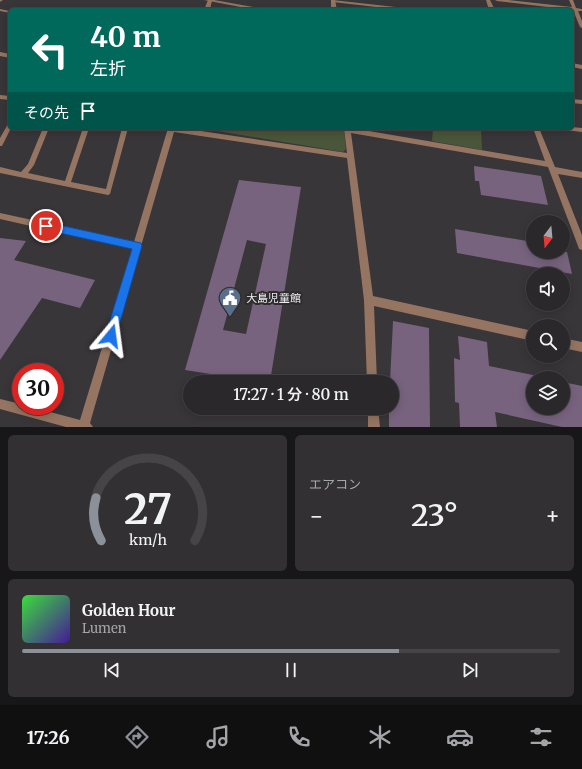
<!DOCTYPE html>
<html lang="ja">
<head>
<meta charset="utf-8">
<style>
  :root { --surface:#2a282b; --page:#323033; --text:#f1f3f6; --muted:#a5a6a9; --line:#464447; --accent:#8c9099 }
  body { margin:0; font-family:Merriweather,"Noto Sans JP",serif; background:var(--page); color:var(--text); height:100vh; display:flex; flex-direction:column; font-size:15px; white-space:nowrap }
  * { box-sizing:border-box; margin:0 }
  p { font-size:13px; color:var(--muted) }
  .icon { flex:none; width:22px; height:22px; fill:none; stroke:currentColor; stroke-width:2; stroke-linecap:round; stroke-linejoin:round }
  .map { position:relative; height:427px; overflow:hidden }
  .sheet { display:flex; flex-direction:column; gap:8px; padding:8px; background:#171618; flex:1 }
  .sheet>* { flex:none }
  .guide { position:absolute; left:8px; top:8px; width:566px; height:122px; border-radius:6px; box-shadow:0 2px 10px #0003,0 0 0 1px var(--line); background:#00695c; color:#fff; overflow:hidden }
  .needle { width:26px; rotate:196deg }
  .buttons { position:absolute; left:526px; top:215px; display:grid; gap:8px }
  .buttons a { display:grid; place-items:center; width:44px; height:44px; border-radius:50%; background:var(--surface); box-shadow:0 2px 10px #0003,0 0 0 1px var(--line); font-size:20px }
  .speed { position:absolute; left:12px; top:363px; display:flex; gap:8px; font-size:20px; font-weight:700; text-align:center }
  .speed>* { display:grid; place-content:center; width:52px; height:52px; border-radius:50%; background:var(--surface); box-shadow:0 2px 10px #0003,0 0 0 1px var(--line); line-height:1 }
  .speed .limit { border:6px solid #d22; background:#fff; color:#111 }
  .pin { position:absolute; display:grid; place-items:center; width:34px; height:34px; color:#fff; margin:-17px; border:2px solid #fff; border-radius:50%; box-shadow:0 1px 4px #0007 }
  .me { position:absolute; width:44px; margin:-22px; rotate:16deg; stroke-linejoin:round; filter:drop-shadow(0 0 3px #0008) }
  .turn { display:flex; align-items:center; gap:14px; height:84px; padding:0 16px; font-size:18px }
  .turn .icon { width:52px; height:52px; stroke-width:2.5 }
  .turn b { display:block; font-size:28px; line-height:34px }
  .then { display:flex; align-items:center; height:38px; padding:0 16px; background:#0003; gap:8px; font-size:15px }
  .big { font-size:30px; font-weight:600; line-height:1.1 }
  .sheet .card { flex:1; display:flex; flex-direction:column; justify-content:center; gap:6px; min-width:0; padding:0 14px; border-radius:6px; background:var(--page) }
  .sheet .dial { align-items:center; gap:0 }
  .dial svg { height:104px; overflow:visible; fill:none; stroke:var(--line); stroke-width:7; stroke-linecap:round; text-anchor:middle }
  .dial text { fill:var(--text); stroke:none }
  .song { display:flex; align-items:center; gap:12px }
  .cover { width:48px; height:48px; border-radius:6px; background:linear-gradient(135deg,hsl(120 70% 55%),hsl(260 70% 35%)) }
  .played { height:4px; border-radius:2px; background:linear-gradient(90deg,var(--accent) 70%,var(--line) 70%) }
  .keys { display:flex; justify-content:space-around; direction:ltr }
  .heat { display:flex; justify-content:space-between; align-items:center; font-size:22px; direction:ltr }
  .sheet .tiles { flex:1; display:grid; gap:8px; grid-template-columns:1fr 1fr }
  .card:last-child { grid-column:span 2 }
  .trip { position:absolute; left:183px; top:375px; width:216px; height:40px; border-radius:20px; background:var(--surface); box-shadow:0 2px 10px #0003,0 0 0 1px var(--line); font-weight:600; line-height:40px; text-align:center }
  .tab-bar { display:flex; height:64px; justify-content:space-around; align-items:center; background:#111011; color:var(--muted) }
  .tab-bar .icon { width:28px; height:28px }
  .tab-bar .active { color:var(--accent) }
  .tab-bar b { font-size:18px; color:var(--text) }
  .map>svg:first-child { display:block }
  .green { fill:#4a5639 }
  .building { fill:#78637e; fill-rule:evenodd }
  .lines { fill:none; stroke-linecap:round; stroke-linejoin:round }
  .lane { fill:#957561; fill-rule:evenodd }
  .street { fill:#957561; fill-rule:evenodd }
  .route { fill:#1a73e8; stroke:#114b97 }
  .labels { text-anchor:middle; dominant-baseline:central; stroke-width:4; stroke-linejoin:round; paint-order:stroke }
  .poi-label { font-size:11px; fill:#edecee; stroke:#2e2c2f; text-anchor:start }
</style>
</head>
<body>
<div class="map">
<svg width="582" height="427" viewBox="0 0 582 427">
  <rect width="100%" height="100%" fill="#383639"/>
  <g class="green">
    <path d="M200,128H344L346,149L343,152Z"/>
    <path d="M433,128H481L482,150L432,141Z"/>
  </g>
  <g class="building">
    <path d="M474,166L541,176L548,205L481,195L479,181H475Z"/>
    <path d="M239,180L301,187L270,382H261L185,370ZM247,240L266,244L246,334L223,330Z"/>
    <path d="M455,229L533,242V252H567L572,274L457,253Z"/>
    <path d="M0,238L26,241L14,260L95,280L80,308L42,298L0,360Z"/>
    <path d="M393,321L429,328L430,427H389V408H392V382H390Z"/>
    <path d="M458,336L487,342L489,366L533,375V408H563V382L582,386V427H562L495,412L497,427H460L459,403L455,402L454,358L460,360Z"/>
  </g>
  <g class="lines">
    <g class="lane">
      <path d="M204,0H214L264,9L266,10H256Z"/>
      <path d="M332,0L414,9L416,10H402L333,2L331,1Z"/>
      <path d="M495,0H508L572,7L569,0H573L576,8L582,9V11H578L582,21V28L580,27L573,10L497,1Z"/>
      <path d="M0,9L10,11V13L0,11Z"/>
      <path d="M0,52L10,54V58L0,56Z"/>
      <path d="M572,99L582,100V104L572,103Z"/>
      <path d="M10,123V128H11L2,146H0V138L8,124Z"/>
      <path d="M572,127L582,128V132L565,130L562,128H572Z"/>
      <path d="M43,128H49L34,165L28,173L65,181L83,128H89L71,182L106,189L122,128H128L110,194L108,195L0,173V167L21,172L28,164Z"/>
    </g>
    <g class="street">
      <path d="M0,0H3L0,2Z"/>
      <path d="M208,0H212L210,10H204Z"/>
      <path d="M331,0H335L337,10H331Z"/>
      <path d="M486,0H490L495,10H489Z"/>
      <path d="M572,63L582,65V69L572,67Z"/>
      <path d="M0,95L10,96V100L0,99Z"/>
      <path d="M168,128H181L347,153L344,128H351L545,161L533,128H539L555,167L582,172V178L558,174L582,235V250L579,249L578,246L548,167L351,133L373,296L533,331V341L374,306L377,382H367L364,300L347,158L174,132L90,423L93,427H66L0,409V399L21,404V406H28L80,420L132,249L0,219V213L134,242Z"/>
      <path d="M563,338L582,342V352L563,348Z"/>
      <path d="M368,408H378L380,427H368Z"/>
    </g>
  </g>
  <path class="route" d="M46,222L141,243L142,246L115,340L111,342L107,340L105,336L132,249L46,230L43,229L41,226L43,223Z"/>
  <defs>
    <g id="civic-pin" transform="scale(1.15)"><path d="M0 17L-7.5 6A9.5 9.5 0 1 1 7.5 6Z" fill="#5c6f8a" stroke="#2e2c2f"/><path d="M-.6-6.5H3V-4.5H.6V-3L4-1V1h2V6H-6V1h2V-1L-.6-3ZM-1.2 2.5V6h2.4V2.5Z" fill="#fff"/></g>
  </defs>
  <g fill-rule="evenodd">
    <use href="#civic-pin" x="230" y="298"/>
  </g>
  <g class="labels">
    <g class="poi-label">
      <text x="246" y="298">大島児童館</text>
    </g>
  </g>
</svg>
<div class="buttons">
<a><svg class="needle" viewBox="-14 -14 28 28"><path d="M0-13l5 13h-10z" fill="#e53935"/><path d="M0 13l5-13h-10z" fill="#a5a6a9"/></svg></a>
<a><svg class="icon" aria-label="sound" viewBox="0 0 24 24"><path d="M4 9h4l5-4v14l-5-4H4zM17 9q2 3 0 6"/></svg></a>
<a><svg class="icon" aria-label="search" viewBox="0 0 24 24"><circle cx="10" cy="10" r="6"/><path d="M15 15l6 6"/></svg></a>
<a><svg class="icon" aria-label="layers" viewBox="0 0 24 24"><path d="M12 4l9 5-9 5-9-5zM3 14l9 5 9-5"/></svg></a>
</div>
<div class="speed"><div class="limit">30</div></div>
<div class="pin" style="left:46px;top:226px;background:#d93025"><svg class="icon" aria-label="arrive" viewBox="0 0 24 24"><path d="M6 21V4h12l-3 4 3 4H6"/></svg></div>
<svg class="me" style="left:111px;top:336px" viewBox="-20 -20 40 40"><path d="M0-17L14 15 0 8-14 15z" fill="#1a73e8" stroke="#fff" stroke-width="4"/></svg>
<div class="trip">17:27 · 1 分 · 80 m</div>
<div class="guide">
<div class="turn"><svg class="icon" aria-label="left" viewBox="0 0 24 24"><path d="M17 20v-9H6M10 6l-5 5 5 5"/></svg><div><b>40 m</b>左折</div></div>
<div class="then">その先<svg class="icon" aria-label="arrive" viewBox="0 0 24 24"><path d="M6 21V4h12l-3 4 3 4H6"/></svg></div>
</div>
</div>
<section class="sheet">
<div class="tiles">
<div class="card dial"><svg viewBox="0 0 100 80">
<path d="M14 69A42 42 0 1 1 86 69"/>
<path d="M14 69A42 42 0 0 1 10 36" stroke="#8c9099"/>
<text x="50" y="56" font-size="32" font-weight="700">27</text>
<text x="50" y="72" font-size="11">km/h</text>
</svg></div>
<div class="card"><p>エアコン</p>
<div class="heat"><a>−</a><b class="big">23°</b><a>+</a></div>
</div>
<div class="card">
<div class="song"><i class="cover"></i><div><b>Golden Hour</b><p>Lumen</p></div></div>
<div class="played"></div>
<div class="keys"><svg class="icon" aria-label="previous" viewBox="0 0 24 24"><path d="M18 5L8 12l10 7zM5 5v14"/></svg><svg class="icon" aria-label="pause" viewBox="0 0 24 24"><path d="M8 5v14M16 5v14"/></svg><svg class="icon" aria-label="next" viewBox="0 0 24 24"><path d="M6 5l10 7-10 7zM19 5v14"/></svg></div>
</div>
</div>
</section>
<nav class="tab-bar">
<b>17:26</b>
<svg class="icon active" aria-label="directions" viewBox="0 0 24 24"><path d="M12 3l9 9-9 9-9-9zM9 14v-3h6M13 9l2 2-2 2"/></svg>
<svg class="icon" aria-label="music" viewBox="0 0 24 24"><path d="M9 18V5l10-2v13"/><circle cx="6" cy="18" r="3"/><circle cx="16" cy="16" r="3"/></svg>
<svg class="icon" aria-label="phone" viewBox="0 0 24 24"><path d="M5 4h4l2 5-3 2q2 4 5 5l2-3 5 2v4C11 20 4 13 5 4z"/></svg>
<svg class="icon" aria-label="climate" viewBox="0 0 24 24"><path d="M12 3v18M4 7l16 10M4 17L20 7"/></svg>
<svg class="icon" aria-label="car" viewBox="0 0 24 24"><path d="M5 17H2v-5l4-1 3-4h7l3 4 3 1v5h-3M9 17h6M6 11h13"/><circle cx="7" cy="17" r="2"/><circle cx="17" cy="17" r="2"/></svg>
<svg class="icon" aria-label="filters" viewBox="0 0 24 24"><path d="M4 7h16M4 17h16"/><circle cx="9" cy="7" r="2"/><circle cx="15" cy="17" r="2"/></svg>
</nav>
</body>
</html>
